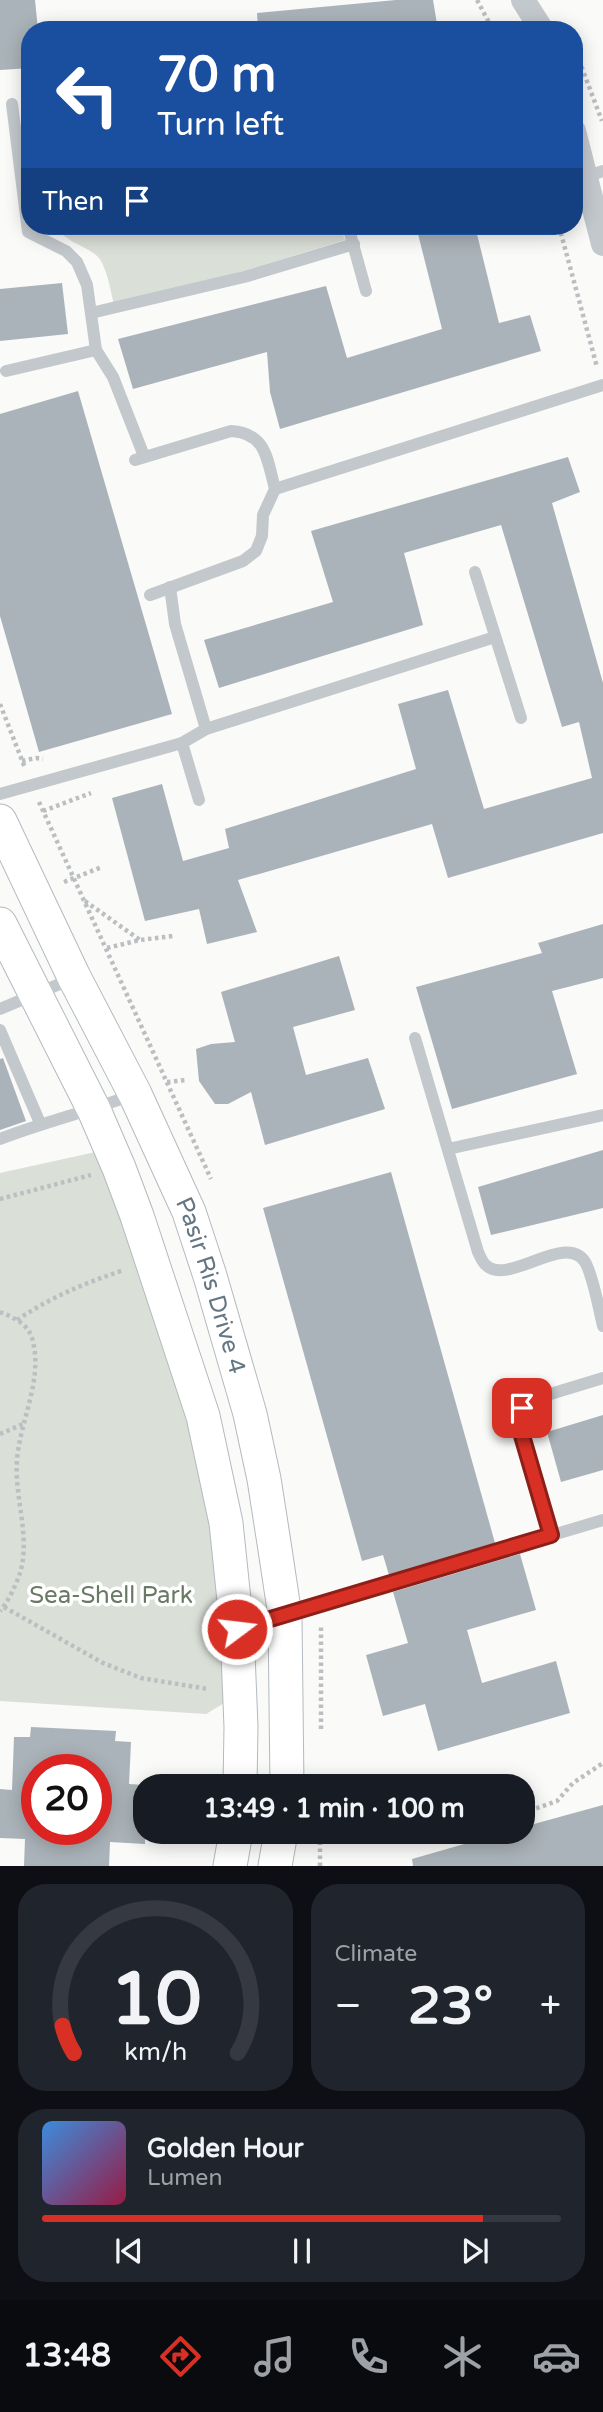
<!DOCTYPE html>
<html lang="en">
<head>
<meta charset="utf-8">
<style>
  :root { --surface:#171b24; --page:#20242c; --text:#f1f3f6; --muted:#9ea1a6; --line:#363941; --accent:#d93025 }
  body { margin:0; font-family:"Varela Round",sans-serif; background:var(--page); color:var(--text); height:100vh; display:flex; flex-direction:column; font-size:26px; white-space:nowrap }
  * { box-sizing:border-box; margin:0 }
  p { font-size:23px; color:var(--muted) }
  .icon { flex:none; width:38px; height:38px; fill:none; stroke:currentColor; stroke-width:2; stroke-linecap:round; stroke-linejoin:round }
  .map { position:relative; height:1866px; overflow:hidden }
  .side { display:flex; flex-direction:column; gap:18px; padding:18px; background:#0d0f14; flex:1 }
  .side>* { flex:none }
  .hud { position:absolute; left:21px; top:21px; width:562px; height:214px; border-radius:28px; box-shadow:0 4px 18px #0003; background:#1a4fa0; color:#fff; overflow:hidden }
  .speed { position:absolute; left:21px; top:1754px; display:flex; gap:14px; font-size:35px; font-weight:700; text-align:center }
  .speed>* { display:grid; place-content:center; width:91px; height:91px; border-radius:50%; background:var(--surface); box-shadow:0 4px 18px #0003; line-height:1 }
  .speed .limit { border:10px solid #d22; background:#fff; color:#111 }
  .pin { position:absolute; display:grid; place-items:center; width:60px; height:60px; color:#fff; margin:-30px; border-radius:14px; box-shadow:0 4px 10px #0006 }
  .me { position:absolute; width:77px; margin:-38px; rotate:75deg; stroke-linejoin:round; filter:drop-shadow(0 0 5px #0008) }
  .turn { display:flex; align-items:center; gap:24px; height:147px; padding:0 21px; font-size:32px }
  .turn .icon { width:91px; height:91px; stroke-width:2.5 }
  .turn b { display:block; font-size:49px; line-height:60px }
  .then { display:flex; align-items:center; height:66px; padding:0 21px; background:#0003; gap:14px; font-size:26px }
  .big { font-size:52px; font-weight:800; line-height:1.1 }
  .side .widget { flex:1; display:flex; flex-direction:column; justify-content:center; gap:10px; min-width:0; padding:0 24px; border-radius:28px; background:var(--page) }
  .side .dial { align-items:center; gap:0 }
  .dial svg { height:182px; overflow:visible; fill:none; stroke:var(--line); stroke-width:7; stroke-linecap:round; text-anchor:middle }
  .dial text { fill:var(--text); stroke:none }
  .song { display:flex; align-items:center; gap:21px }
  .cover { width:84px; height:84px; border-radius:10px; background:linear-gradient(135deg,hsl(210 70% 55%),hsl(340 70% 35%)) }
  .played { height:7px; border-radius:4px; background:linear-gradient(90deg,var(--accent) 85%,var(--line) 85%) }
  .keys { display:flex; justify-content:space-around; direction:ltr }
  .heat { display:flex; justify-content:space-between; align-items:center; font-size:38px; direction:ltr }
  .side .tiles { flex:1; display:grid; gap:18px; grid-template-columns:1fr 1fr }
  .widget:last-child { grid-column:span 2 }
  .trip { position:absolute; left:133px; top:1774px; width:402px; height:70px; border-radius:28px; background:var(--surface); box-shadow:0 4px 18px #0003; font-weight:800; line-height:70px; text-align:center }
  .tab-bar { display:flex; height:112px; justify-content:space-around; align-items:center; background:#090b0e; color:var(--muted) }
  .tab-bar .icon { width:49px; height:49px }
  .tab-bar .selected { color:var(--accent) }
  .tab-bar b { font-size:32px; color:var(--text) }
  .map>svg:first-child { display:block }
  .green { fill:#dadfd7 }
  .building { fill:#aab3b9; fill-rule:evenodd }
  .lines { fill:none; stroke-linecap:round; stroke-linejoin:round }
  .secondary-casing { stroke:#b3babf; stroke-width:35 }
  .path { stroke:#bbbfc2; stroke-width:4.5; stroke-dasharray:3.5 3.5; stroke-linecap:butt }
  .lane { stroke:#c3c8cc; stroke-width:12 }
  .street { stroke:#c3c8cc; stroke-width:24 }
  .secondary { stroke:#fff; stroke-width:33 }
  .route-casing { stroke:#8d1f18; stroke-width:18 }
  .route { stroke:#d93025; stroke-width:12 }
  .labels { text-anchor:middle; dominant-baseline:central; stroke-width:7; stroke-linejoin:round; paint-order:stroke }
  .street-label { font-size:24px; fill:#657683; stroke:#fff }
  .park-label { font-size:24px; fill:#687a64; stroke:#fff }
</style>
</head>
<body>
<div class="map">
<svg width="603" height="1866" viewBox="0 0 603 1866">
  <rect width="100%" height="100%" fill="#fafaf8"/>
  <g class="green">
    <path d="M57,226H340L345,240L115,310C112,297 107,265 97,256C84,244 65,243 57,226Z"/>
    <path d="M100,1151L174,1365L206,1493L231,1699L206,1714L0,1701V1173Z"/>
  </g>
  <g class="building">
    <path d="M0,0H35L38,30H30V68L0,70Z"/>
    <path d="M396,0H433L438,30H258L257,13Z"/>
    <path d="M416,226H475L499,323L530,315L541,351L280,429L270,392L267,352L133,389L118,339L326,286L347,358L442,329Z"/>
    <path d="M62,283L68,334L0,341V289Z"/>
    <path d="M78,391L172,714L39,752L0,616V414Z"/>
    <path d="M568,457L580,492L552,503L603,683V833L448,878L432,824L238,880L257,932L207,944L199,909L145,921L112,798L162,784L183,861L229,848L225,829L416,769L398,704L448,690L484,809L592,778L579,722L562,727L501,525L404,553L423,625L219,688L204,640L333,602L311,531Z"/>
    <path d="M603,924V978L552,991L577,1074L452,1109L416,987L542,953L538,943Z"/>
    <path d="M339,956L355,1010L293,1027L306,1075L368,1058L385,1109L265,1145L251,1092L228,1104H215L199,1081L196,1049L211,1044L235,1042L221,992Z"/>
    <path d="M3,1058L26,1121L0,1130V1059Z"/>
    <path d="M603,1150V1208L491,1235L478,1187Z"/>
    <path d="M391,1172L495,1543L389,1575L383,1555L362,1561L263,1208Z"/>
    <path d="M603,1415V1470L561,1482L547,1432Z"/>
    <path d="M520,1554L536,1610L467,1630L482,1683L556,1661L570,1713L438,1751L425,1704L383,1716L366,1655L408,1643L393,1592Z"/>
    <path d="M31,1727L116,1731L115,1741L131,1742L129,1784L145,1785V1844L110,1842L109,1866H24L25,1839L0,1838V1789L12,1790L14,1737H30ZM37,1769H96V1829H37Z"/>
    <path d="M603,1805V1866H413L412,1859L506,1832H523V1827Z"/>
  </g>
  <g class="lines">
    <g class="secondary-casing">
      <g id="secondary">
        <path id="s1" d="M0,821L74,977L135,1094L189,1212L210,1276L250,1414L264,1479L274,1543L285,1616L287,1787"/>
        <path d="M0,924L94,1110L119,1168L137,1216L203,1416L226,1523L237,1629L241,1727L240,1787"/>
        <path d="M230,1866L236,1832"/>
        <path d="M275,1866L281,1832"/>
      </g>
    </g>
    <g class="path">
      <path d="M477,0L493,30"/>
      <path d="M574,47L602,121"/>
      <path d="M559,226L597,367"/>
      <path d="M0,704L25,768"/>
      <path d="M22,761L36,758L43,759"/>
      <path d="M39,802L211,1179"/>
      <path d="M43,811L91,793"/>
      <path d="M64,882L102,867"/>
      <path d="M85,901L140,940"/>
      <path d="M107,948L140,940L173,936"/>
      <path d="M167,1082L187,1080"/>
      <path d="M0,1199L91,1175"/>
      <path d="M0,1312C13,1317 28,1324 32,1338C44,1379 20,1420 17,1460C14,1497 31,1537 20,1573C16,1585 8,1602 0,1611"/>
      <path d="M17,1320C51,1297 85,1283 124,1270"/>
      <path d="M0,1434L23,1424"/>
      <path d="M4,1607L103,1663L141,1678L208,1689"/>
      <path d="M321,1729V1625"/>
      <path d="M523,1813L557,1801L573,1783L603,1763"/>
      <path d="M320,1866V1832"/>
    </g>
    <g class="lane">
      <path d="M12,104L28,232L66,251L77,262L87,285L96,350L113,377L144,456"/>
      <path d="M586,177L603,171"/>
      <path d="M348,226L366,291"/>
      <path d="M91,313L244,277L354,244"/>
      <path d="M6,371L96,350"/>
      <path d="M135,460L231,431C267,433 267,460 275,489L263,515L262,536L256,551L243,561L150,595"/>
      <path d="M275,489L603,385"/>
      <path d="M475,572L521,718"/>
      <path d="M170,587L175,624L206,729"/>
      <path d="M182,743L199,800"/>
      <path d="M0,794L182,743L206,729L495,637"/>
      <path d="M0,1009L74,978"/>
      <path d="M0,1030L40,1123"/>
      <path d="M415,1038L478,1252C480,1256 483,1264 487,1266C509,1285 566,1232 585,1262C593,1275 599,1310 603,1326"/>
      <path d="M0,1139C44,1122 90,1111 135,1094"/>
      <path d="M448,1149L603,1115"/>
      <path d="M551,1535L518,1422L521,1408L534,1399L603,1378"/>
      <path d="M237,1629L603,1520"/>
    </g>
    <g class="street">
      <path d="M523,0L542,30"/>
      <path d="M574,131L603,244"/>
    </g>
    <use href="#secondary" class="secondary"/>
  </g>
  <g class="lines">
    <g class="route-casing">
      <path id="route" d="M237,1629L551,1535L518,1422L522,1408"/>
    </g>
    <use href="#route" class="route"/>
  </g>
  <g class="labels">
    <g class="street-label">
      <text stroke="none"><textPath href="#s1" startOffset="511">Pasir Ris Drive 4</textPath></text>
    </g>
    <g class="park-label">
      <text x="111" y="1595">Sea-Shell Park</text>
    </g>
  </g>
</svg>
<div class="speed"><div class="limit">20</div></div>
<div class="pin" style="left:522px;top:1408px;background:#d93025"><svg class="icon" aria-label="arrive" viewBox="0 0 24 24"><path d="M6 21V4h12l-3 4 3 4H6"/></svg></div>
<svg class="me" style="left:237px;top:1629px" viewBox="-20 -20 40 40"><circle r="17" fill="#d93025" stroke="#fff" stroke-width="3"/><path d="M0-11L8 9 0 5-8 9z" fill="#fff"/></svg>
<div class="trip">13:49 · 1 min · 100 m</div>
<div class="hud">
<div class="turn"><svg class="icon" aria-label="left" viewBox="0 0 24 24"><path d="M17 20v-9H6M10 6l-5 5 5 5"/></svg><div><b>70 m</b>Turn left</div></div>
<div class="then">Then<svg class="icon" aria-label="arrive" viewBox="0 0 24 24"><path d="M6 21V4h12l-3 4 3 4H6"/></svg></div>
</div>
</div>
<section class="side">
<div class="tiles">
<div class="widget dial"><svg viewBox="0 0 100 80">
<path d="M14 69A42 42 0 1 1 86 69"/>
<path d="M14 69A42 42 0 0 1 9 57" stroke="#d93025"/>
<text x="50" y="56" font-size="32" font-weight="700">10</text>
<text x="50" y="72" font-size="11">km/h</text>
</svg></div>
<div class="widget"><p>Climate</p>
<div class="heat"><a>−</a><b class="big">23°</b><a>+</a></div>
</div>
<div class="widget">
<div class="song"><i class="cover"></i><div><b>Golden Hour</b><p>Lumen</p></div></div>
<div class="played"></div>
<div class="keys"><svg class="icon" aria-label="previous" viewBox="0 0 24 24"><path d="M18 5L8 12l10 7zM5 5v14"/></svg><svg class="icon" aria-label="pause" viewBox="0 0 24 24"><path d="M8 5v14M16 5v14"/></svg><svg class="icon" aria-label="next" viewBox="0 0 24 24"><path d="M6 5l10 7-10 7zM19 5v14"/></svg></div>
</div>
</div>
</section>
<nav class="tab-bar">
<b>13:48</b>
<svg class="icon selected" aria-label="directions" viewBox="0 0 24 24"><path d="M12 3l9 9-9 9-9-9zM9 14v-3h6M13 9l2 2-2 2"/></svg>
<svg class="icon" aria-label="music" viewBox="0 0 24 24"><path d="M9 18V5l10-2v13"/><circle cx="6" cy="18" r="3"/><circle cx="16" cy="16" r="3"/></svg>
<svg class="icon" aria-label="phone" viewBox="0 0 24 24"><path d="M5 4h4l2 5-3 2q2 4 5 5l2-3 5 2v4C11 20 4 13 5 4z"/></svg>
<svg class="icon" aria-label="climate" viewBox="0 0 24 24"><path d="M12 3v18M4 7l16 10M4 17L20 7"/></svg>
<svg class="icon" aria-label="car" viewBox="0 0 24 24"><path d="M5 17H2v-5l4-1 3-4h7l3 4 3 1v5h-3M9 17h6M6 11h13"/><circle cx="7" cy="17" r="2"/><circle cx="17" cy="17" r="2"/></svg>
</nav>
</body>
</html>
